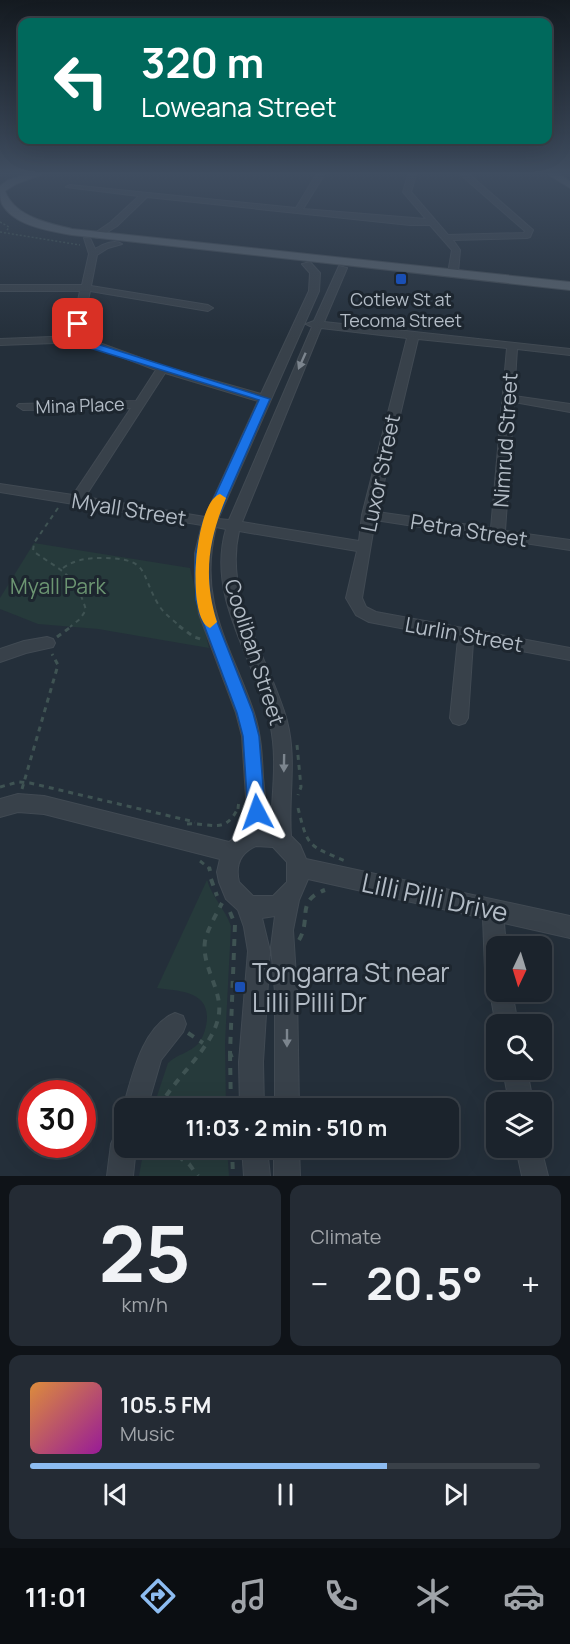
<!DOCTYPE html>
<html lang="en">
<head>
<meta charset="utf-8">
<style>
  :root { --surface:#1b232c; --page:#242b34; --text:#f1f3f6; --muted:#a0a4a9; --line:#394048; --accent:#8dbcf1 }
  body { margin:0; font-family:Manrope,sans-serif; background:var(--page); color:var(--text); height:100vh; display:flex; flex-direction:column; font-size:22px; white-space:nowrap }
  * { box-sizing:border-box; margin:0 }
  p { font-size:20px; color:var(--muted) }
  .icon { flex:none; width:33px; height:33px; fill:none; stroke:currentColor; stroke-width:2; stroke-linecap:round; stroke-linejoin:round }
  .map { position:relative; height:1176px; overflow:hidden }
  .details { display:flex; flex-direction:column; gap:9px; padding:9px; background:#0f1318; flex:1 }
  .details>* { flex:none }
  .guide { position:absolute; left:18px; top:18px; width:534px; height:126px; border-radius:12px; box-shadow:0 6px 24px #0002,0 0 0 2px var(--line); background:#00695c; color:#fff; overflow:hidden }
  .needle { width:39px; rotate:184deg }
  .fabs { position:absolute; left:486px; top:936px; display:grid; gap:12px }
  .fabs a { display:grid; place-items:center; width:66px; height:66px; border-radius:12px; background:var(--surface); box-shadow:0 6px 24px #0002,0 0 0 2px var(--line); font-size:30px }
  .speed { position:absolute; left:18px; top:1080px; display:flex; gap:12px; font-size:30px; font-weight:700; text-align:center }
  .speed>* { display:grid; place-content:center; width:78px; height:78px; border-radius:50%; background:var(--surface); box-shadow:0 6px 24px #0002,0 0 0 2px var(--line); line-height:1 }
  .speed .limit { border:9px solid #d22; background:#fff; color:#111 }
  .pin { position:absolute; display:grid; place-items:center; width:51px; height:51px; color:#fff; margin:-26px; border-radius:12px; box-shadow:0 3px 9px #0006 }
  .me { position:absolute; width:66px; margin:-33px; rotate:356deg; stroke-linejoin:round; filter:drop-shadow(0 0 4px #0008) }
  .turn { display:flex; align-items:center; gap:21px; height:126px; padding:0 24px; font-size:27px }
  .turn .icon { width:78px; height:78px; stroke-width:2.5 }
  .turn b { display:block; font-size:42px; line-height:51px }
  .big { font-size:45px; font-weight:700; line-height:1.1 }
  .details .widget { flex:1; display:flex; flex-direction:column; justify-content:center; gap:9px; min-width:0; padding:0 21px; border-radius:12px; background:var(--page) }
  .details .dial { align-items:center; gap:0 }
  .dial b { font-size:78px; line-height:1 }
  .song { display:flex; align-items:center; gap:18px }
  .cover { width:72px; height:72px; border-radius:9px; background:linear-gradient(135deg,hsl(30 70% 55%),hsl(300 70% 35%)) }
  .played { height:6px; border-radius:3px; background:linear-gradient(90deg,var(--accent) 70%,var(--line) 70%) }
  .keys { display:flex; justify-content:space-around; direction:ltr }
  .heat { display:flex; justify-content:space-between; align-items:center; font-size:33px; direction:ltr }
  .details .tiles { flex:1; display:grid; gap:9px; grid-template-columns:1fr 1fr }
  .widget:last-child { grid-column:span 2 }
  .trip { position:absolute; left:114px; top:1098px; width:345px; height:60px; border-radius:12px; background:var(--surface); box-shadow:0 6px 24px #0002,0 0 0 2px var(--line); font-weight:700; line-height:60px; text-align:center }
  .menu { display:flex; height:96px; justify-content:space-around; align-items:center; background:#0b0e12; color:var(--muted) }
  .menu .icon { width:42px; height:42px }
  .menu .on { color:var(--accent) }
  .menu b { font-size:27px; color:var(--text) }
  .map>svg:first-child { display:block }
  .green { fill:#263a3b }
  .lines { fill:none; stroke-linecap:round; stroke-linejoin:round }
  .minor-casing { stroke:#414a53; stroke-width:2 }
  .major-casing { stroke:#414a53; stroke-width:2 }
  .path-far3 { stroke:#3f5353; stroke-width:1.5; stroke-dasharray:2 2; stroke-linecap:butt }
  .path-far2 { stroke:#3f5353; stroke-width:2; stroke-dasharray:4.5 4.5; stroke-linecap:butt }
  .path-far1 { stroke:#3f5353; stroke-width:3; stroke-dasharray:5 5; stroke-linecap:butt }
  .path { stroke:#3f5353; stroke-width:4; stroke-dasharray:7 7; stroke-linecap:butt }
  .minor { fill:#38414a; fill-rule:evenodd }
  .major { fill:#56606a; fill-rule:evenodd }
  .oneway { fill:#7c858e }
  .route { fill:#1a73e8; stroke:#114b97; stroke-width:1.5 }
  .slow { fill:#f59e0b }
  .transit-dot { fill:#1a4fb4; stroke:#1d262f; stroke-width:2 }
  .labels { text-anchor:middle; dominant-baseline:central; stroke-width:6; stroke-linejoin:round; paint-order:stroke }
  .far-poi-label { font-size:18px; fill:#b3bcc6; stroke:#1d262f }
  .far-street-label { font-size:18px; fill:#b3bcc6; stroke:#1d262f }
  .street-label { font-size:21px; fill:#b3bcc6; stroke:#1d262f }
  .park-label { font-size:21px; fill:#6c9572; stroke:#1d262f }
  .near-street-label { font-size:26px; fill:#b3bcc6; stroke:#1d262f }
  .near-poi-label { font-size:26px; fill:#b3bcc6; stroke:#1d262f; text-anchor:start }
</style>
</head>
<body>
<div class="map">
<svg width="570" height="1176" viewBox="0 0 570 1176">
  <rect width="100%" height="100%" fill="#242f3a"/>
  <g class="green">
    <path d="M34,543L190,568L209,648L98,629L38,624L0,609V598Z"/>
    <path d="M207,880C212,897 225,909 231,926L225,1043L226,1108H153L168,1063C177,1054 190,1053 199,1043C204,1036 207,1025 207,1017C207,990 176,991 157,988Z"/>
    <path d="M144,1148H227L229,1176H139Z"/>
  </g>
  <g class="lines">
    <g class="minor-casing">
      <g id="minor">
        <path d="M316,175H324L303,209L426,219L403,192L408,175H416L411,192L448,235L524,233L525,231L461,175H470L533,230L530,237L527,238L453,240L460,250L458,273L453,276L448,273L452,250L430,225H410L147,197L117,226L98,238L95,237V233L111,222L139,196L66,187L70,185L296,208Z"/>
        <path d="M84,238H90L95,249C103,244 115,239 122,244L108,248L97,255L91,286L208,305L213,308L208,311L90,291L83,324L91,340L166,367L261,394L309,291L310,273L302,264L310,262L320,273L319,291L218,519L229,520L312,327L306,324L314,321L339,266L347,268L324,322L570,349V355L517,349L514,396L570,404V412L514,402L505,531L570,540V550L375,520L362,598L366,607L376,612L570,648V660L473,642L468,718L465,723L459,725L453,723L450,718L458,639L369,622L356,615L346,598L357,551L239,531C223,599 270,659 287,721C297,760 288,797 291,836L300,845L306,859L570,916V938L504,923L506,946H496V980L488,977L485,969L483,918L308,879L299,900L293,930L297,992L299,1108H275V992L271,947L275,916L262,918L270,951L263,1062L264,1108H240L239,1062L248,951L244,927L238,910L226,899L219,882L217,872L220,859L44,814L18,812L0,817V799L18,794L44,796L229,842L241,833L247,812L242,736L236,713L199,614L195,582V553L202,525L0,492V484L73,495L131,408L23,410L17,406L19,404L136,401L156,370L82,342L0,345V339L77,336L73,324L80,291H0V285H82L89,254ZM321,328L407,338L362,515L359,541L242,522ZM418,339L507,348L491,528L377,512ZM165,373L258,401L205,517L85,497ZM216,527L226,529C206,598 255,658 270,723C278,759 272,792 271,828L262,827C267,810 265,795 263,777C262,755 261,734 254,713C231,645 197,603 216,527ZM256,846L273,847L287,862V882L273,896H253L239,882C235,865 240,853 256,846Z"/>
        <path d="M47,637L53,639L55,643L53,647L26,653L0,662V649L24,641Z"/>
        <path d="M496,983V992H512L518,1024H496V1026L490,992L493,984Z"/>
        <path d="M175,1013L183,1016L186,1024L183,1032L161,1060L147,1108H124V1112L123,1108C132,1077 142,1026 175,1013Z"/>
        <path d="M503,1070H527L533,1102H509Z"/>
        <path d="M124,1131V1148H136L133,1176H107L111,1144L115,1135Z"/>
        <path d="M242,1148H267L270,1176H244Z"/>
        <path d="M274,1148H299L300,1176H274Z"/>
        <path d="M516,1148H541L548,1176H522Z"/>
      </g>
    </g>
    <g class="major-casing">
      <g id="major">
        <path d="M24,175H40L16,184L5,191C15,217 48,223 72,229L570,282V290L72,235C50,231 14,226 2,204C0,199 0,192 0,186L8,180Z"/>
        <path d="M549,175H561L570,181V188Z"/>
      </g>
    </g>
    <g class="path-far3">
      <path d="M0,222L9,227L6,232"/>
      <path d="M0,232L80,245"/>
    </g>
    <g class="path-far2">
      <path d="M58,508L34,543L33,551C62,572 75,573 86,610L80,619L70,627"/>
      <path d="M63,568C76,559 88,558 103,558C150,559 139,571 158,604C163,613 173,620 181,627"/>
    </g>
    <g class="path-far1">
      <path d="M179,626L194,637L204,640"/>
      <path d="M57,637L72,626"/>
      <path d="M297,745L301,787L298,795"/>
      <path d="M0,787L18,782L30,783L195,822"/>
      <path d="M22,789L58,665L52,654"/>
      <path d="M298,808C308,848 308,845 345,861"/>
      <path d="M238,809L239,800"/>
      <path d="M187,824C210,822 224,835 237,810"/>
      <path d="M200,861L209,868"/>
    </g>
    <g class="path">
      <path d="M209,867L210,871"/>
      <path d="M211,879L217,896"/>
      <path d="M230,912L235,924L230,1053L232,1058"/>
      <path d="M299,940C312,918 295,901 325,890"/>
      <path d="M188,1033L203,1043"/>
      <path d="M230,1054L231,1108"/>
      <path d="M159,1108C174,1078 210,1051 218,1019C225,992 201,968 205,941C208,928 216,915 222,903"/>
      <path d="M166,1148L189,1164L198,1176"/>
      <path d="M232,1148L233,1176"/>
    </g>
    <use href="#minor" class="minor"/>
    <use href="#major" class="major"/>
  </g>
  <defs><path id="oneway-solid" d="M-6-.8H1V-3.2L6.5 0L1 3.2V.8H-6Z" transform="scale(1.5)"/></defs>
  <g class="oneway">
    <use href="#oneway-solid" transform="translate(302 361) rotate(114)"/>
    <use href="#oneway-solid" transform="translate(284 763) rotate(91)"/>
    <use href="#oneway-solid" transform="translate(287 1038) rotate(90)"/>
  </g>
  <linearGradient id="sky" x2="0" y2="1"><stop stop-color="#141a20"/><stop offset="0.51" stop-color="#3f4d60"/><stop offset="1" stop-color="#3f4d60" stop-opacity="0"/></linearGradient>
  <rect width="570" height="340" fill="url(#sky)"/>
  <path class="route" d="M75,322H82L88,337L97,344L270,399L216,522L209,553L208,567L210,600L214,614L253,713L259,736L265,812L263,818L257,820L251,818L248,812L243,736L237,713L200,614L196,600L195,567L196,553L203,522L259,400L90,348L79,339Z"/>
  <path class="slow" d="M220,494L226,498C208,541 203,577 217,622L210,628C185,619 195,501 220,494Z"/>
  <g class="transit-dot">
    <rect x="395" y="273" width="12" height="12" rx="3"/>
    <rect x="234" y="981" width="12" height="12" rx="3"/>
  </g>
  <g class="labels">
    <g class="far-poi-label">
      <text x="401" y="299">Cotlew St at<tspan x="401" dy="21">Tecoma Street</tspan></text>
    </g>
    <g class="far-street-label">
      <text transform="translate(80 405) rotate(-2)">Mina Place</text>
    </g>
    <g class="street-label">
      <text transform="translate(505 440) rotate(-86)">Nimrud Street</text>
      <text transform="translate(380 473) rotate(-78)">Luxor Street</text>
      <text transform="translate(129 509) rotate(9)">Myall Street</text>
      <text transform="translate(469 530) rotate(9)">Petra Street</text>
      <text transform="translate(464 634) rotate(10)">Lurlin Street</text>
      <text transform="translate(255 652) rotate(72)">Coolibah Street</text>
    </g>
    <g class="park-label">
      <text x="58" y="586">Myall Park</text>
    </g>
    <g class="near-street-label">
      <text transform="translate(435 897) rotate(12)">Lilli Pilli Drive</text>
    </g>
    <g class="near-poi-label">
      <text x="252" y="972">Tongarra St near<tspan x="252" dy="30">Lilli Pilli Dr</tspan></text>
    </g>
  </g>
</svg>
<div class="fabs">
<a><svg class="needle" viewBox="-14 -14 28 28"><path d="M0-13l5 13h-10z" fill="#e53935"/><path d="M0 13l5-13h-10z" fill="#a0a4a9"/></svg></a>
<a><svg class="icon" aria-label="search" viewBox="0 0 24 24"><circle cx="10" cy="10" r="6"/><path d="M15 15l6 6"/></svg></a>
<a><svg class="icon" aria-label="layers" viewBox="0 0 24 24"><path d="M12 4l9 5-9 5-9-5zM3 14l9 5 9-5"/></svg></a>
</div>
<div class="speed"><div class="limit">30</div></div>
<div class="pin" style="left:78px;top:324px;background:#d93025"><svg class="icon" aria-label="arrive" viewBox="0 0 24 24"><path d="M6 21V4h12l-3 4 3 4H6"/></svg></div>
<svg class="me" style="left:257px;top:812px" viewBox="-20 -20 40 40"><path d="M0-17L14 15 0 8-14 15z" fill="#1a73e8" stroke="#fff" stroke-width="4"/></svg>
<div class="trip">11:03 · 2 min · 510 m</div>
<div class="guide">
<div class="turn"><svg class="icon" aria-label="left" viewBox="0 0 24 24"><path d="M17 20v-9H6M10 6l-5 5 5 5"/></svg><div><b>320 m</b>Loweana Street</div></div>
</div>
</div>
<section class="details">
<div class="tiles">
<div class="widget dial"><b>25</b><p>km/h</p></div>
<div class="widget"><p>Climate</p>
<div class="heat"><a>−</a><b class="big">20.5°</b><a>+</a></div>
</div>
<div class="widget">
<div class="song"><i class="cover"></i><div><b>105.5 FM</b><p>Music</p></div></div>
<div class="played"></div>
<div class="keys"><svg class="icon" aria-label="previous" viewBox="0 0 24 24"><path d="M18 5L8 12l10 7zM5 5v14"/></svg><svg class="icon" aria-label="pause" viewBox="0 0 24 24"><path d="M8 5v14M16 5v14"/></svg><svg class="icon" aria-label="next" viewBox="0 0 24 24"><path d="M6 5l10 7-10 7zM19 5v14"/></svg></div>
</div>
</div>
</section>
<nav class="menu">
<b>11:01</b>
<svg class="icon on" aria-label="directions" viewBox="0 0 24 24"><path d="M12 3l9 9-9 9-9-9zM9 14v-3h6M13 9l2 2-2 2"/></svg>
<svg class="icon" aria-label="music" viewBox="0 0 24 24"><path d="M9 18V5l10-2v13"/><circle cx="6" cy="18" r="3"/><circle cx="16" cy="16" r="3"/></svg>
<svg class="icon" aria-label="phone" viewBox="0 0 24 24"><path d="M5 4h4l2 5-3 2q2 4 5 5l2-3 5 2v4C11 20 4 13 5 4z"/></svg>
<svg class="icon" aria-label="climate" viewBox="0 0 24 24"><path d="M12 3v18M4 7l16 10M4 17L20 7"/></svg>
<svg class="icon" aria-label="car" viewBox="0 0 24 24"><path d="M5 17H2v-5l4-1 3-4h7l3 4 3 1v5h-3M9 17h6M6 11h13"/><circle cx="7" cy="17" r="2"/><circle cx="17" cy="17" r="2"/></svg>
</nav>
</body>
</html>
